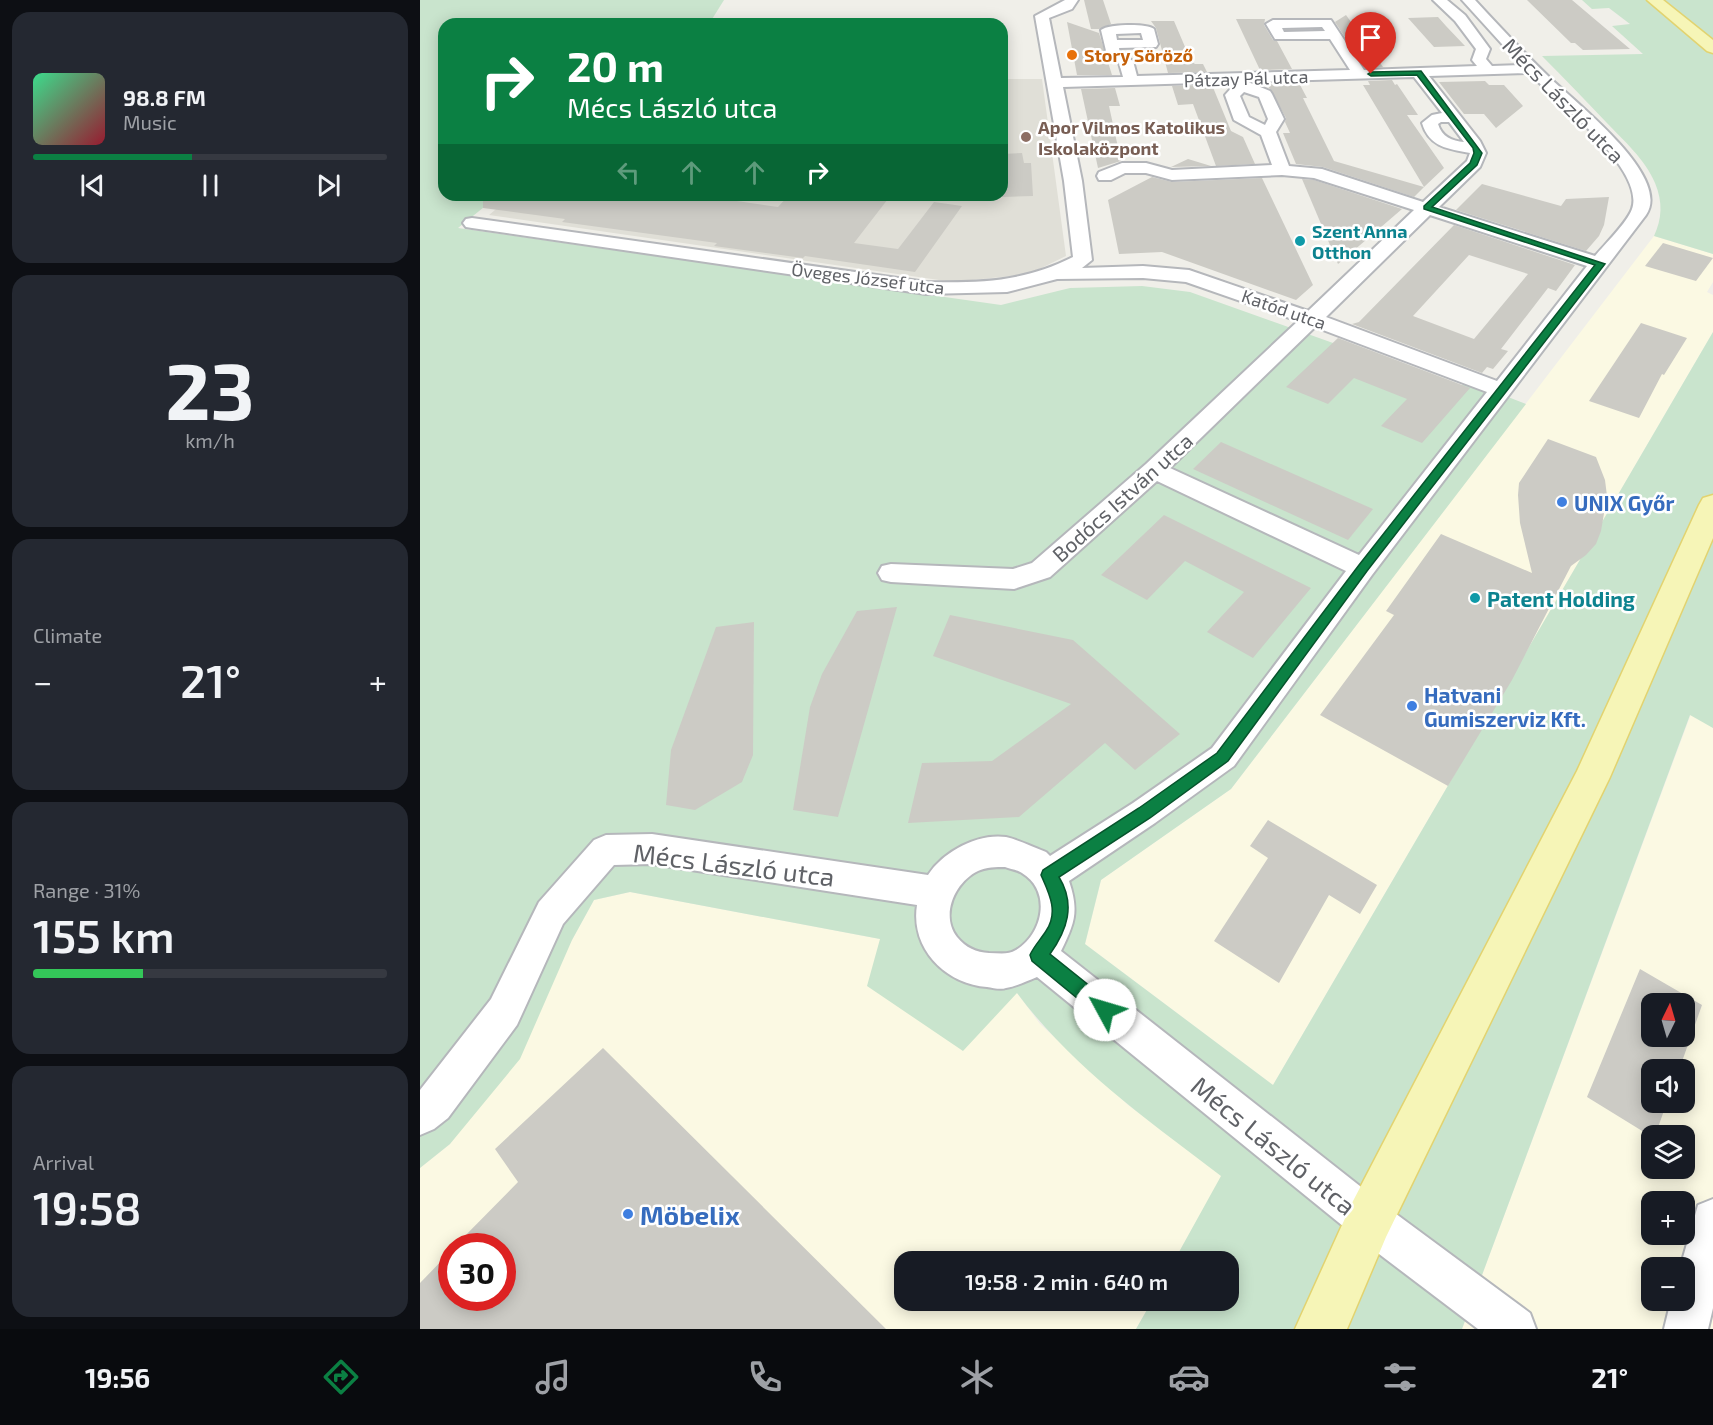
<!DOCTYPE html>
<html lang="en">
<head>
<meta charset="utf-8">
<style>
  :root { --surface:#171b24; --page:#242831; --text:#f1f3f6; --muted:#9ea1a6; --line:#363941; --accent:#0b8043 }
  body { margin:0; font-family:"Exo 2",sans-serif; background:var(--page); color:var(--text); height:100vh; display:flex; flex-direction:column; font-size:22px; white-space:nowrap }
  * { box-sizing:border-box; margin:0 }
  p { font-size:20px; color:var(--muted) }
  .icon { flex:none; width:33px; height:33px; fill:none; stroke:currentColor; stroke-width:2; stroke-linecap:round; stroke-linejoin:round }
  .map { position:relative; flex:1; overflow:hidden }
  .side { display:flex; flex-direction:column; gap:12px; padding:12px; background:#0d0f14; width:420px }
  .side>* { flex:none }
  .guide { position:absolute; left:18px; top:18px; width:570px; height:183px; border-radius:18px; box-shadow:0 3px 15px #0003; background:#0b8043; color:#fff; overflow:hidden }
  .needle { width:39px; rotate:5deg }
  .buttons { position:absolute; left:1221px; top:993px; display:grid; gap:12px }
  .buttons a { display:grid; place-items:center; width:54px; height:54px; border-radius:12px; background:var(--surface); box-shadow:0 3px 15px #0003; font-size:30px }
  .speed { position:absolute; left:18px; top:1233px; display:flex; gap:12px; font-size:30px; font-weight:700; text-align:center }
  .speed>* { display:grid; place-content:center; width:78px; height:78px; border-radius:50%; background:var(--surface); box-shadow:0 3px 15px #0003; line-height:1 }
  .speed .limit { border:9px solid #d22; background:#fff; color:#111 }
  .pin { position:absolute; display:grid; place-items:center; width:51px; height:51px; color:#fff; margin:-62px -26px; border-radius:50% 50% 50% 0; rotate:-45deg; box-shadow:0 0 6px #0007 }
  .pin .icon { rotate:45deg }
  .me { position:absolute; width:66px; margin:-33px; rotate:309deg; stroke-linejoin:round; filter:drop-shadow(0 0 4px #0008) }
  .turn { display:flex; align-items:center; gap:21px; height:126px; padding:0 30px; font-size:27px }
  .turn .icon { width:78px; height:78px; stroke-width:2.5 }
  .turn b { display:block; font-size:42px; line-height:51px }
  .lanes { display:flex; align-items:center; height:57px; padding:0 30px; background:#0003; justify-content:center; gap:30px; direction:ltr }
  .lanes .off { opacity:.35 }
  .big { font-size:45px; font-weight:600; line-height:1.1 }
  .side .tile { flex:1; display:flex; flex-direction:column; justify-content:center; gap:9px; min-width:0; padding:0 21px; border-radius:18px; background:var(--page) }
  .side .dial { align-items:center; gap:0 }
  .dial b { font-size:78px; line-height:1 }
  .song { display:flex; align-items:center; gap:18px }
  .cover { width:72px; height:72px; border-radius:9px; background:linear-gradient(135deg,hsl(150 70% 55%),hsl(350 70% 35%)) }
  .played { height:6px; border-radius:3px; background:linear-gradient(90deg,var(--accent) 45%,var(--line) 45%) }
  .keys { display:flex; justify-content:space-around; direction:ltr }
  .heat { display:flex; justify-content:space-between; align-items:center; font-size:33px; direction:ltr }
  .charge { height:9px; border-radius:4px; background:linear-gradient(90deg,#34c759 31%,var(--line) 0) }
  .trip { position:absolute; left:474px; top:1251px; width:345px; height:60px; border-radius:18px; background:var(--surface); box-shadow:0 3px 15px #0003; font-weight:600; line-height:60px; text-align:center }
  .tabs { display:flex; height:96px; justify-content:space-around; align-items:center; background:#090b0e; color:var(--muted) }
  .tabs .icon { width:42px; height:42px }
  .tabs .active { color:var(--accent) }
  .tabs b { font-size:27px; color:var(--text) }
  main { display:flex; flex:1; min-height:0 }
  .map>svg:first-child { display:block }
  .commercial { fill:#fbf9e3; fill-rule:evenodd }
  .education { fill:#e0dfd7 }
  .green { fill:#c9e4cd }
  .building { fill:#cccbc5; fill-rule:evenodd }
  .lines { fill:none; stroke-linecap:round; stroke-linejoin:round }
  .street-casing { stroke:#b5b7bb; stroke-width:4 }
  .primary-casing { stroke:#e2d370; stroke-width:3 }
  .street { fill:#fff; fill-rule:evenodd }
  .primary { fill:#f6f5b7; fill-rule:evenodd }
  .route { fill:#0b8043; stroke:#07532c; stroke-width:1.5 }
  .food-dot { fill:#e8710a; stroke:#fff; stroke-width:2 }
  .education-dot { fill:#8d6e63; stroke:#fff; stroke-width:2 }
  .culture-dot { fill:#0f9aa8; stroke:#fff; stroke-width:2 }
  .shop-dot { fill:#3f7fe0; stroke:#fff; stroke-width:2 }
  .labels { text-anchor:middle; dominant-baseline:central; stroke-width:5; stroke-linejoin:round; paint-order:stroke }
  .far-food-label { font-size:18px; font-weight:bold; fill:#c56008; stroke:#fff; text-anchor:start }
  .far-street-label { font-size:18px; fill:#606267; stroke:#fff }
  .far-education-label { font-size:18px; font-weight:bold; fill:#785e54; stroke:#fff; text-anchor:start }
  .far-culture-label { font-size:18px; font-weight:bold; fill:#0d838f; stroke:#fff; text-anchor:start }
  .street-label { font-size:21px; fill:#606267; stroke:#fff }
  .shop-label { font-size:21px; font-weight:bold; fill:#366cbe; stroke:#fff; text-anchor:start }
  .culture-label { font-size:21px; font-weight:bold; fill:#0d838f; stroke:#fff; text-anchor:start }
  .near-street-label { font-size:26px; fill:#606267; stroke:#fff }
  .near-shop-label { font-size:26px; font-weight:bold; fill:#366cbe; stroke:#fff; text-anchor:start }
</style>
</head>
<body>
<main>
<section class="side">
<div class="tile">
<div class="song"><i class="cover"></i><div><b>98.8 FM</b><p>Music</p></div></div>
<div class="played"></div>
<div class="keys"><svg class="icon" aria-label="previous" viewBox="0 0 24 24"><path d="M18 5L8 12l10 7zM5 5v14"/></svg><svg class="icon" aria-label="pause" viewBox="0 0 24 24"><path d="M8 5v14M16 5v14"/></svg><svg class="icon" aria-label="next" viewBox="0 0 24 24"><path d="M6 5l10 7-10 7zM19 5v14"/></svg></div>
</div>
<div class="tile dial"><b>23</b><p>km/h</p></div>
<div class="tile"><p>Climate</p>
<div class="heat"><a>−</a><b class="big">21°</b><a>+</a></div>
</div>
<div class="tile"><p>Range · 31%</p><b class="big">155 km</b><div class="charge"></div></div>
<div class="tile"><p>Arrival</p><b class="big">19:58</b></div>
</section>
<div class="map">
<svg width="1293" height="1329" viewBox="0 0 1293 1329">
  <rect width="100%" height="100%" fill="#f0efe9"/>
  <g class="commercial">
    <path d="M1234,236L1293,254V282L1287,292L1293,295V332L853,1085L665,944L681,880L811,789Z"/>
    <path d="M1271,714L1293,728V1329H1042ZM1232,1004H1264V1036H1232ZM1232,1070H1264V1102H1232ZM1232,1136H1264V1168H1232ZM1232,1202H1264V1234H1232ZM1232,1268H1264V1300H1232Z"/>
    <path d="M210,892L460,939L597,993L620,1024L708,1105L802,1176L754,1261L484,1262V1300L732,1301L716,1329H0V1168L30,1144L152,940L174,900ZM32,1246H82V1298H32Z"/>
  </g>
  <path class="education" d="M582,79H622L646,256L609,274L533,282L69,215L93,195H582Z"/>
  <g class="green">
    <path d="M0,0H304L289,24H24V195H79L38,228L581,305L650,288L722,286L770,292L1039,388L1047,381L1106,404L811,789L681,880L665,944L853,1085L1293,332V728L1270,715L1042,1329H716L732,1301L808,1300V1262L754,1261L801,1176C729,1121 652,1067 597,993L543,1051L447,986L460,939L210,892L174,900L152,940L100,1059L30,1144L0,1168Z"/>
    <path d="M1162,0H1293V254L1234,236C1242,219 1243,202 1235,183C1225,159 1204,141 1186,122C1165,100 1144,78 1122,56L1223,54L1192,26L1210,24L1189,8L1172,9Z"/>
  </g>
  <g class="building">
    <path d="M664,0H683L691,24L679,29H671Z"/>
    <path d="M1107,0H1152L1210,49L1163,50L1155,43H1151Z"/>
    <path d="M926,15L963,67L945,68L915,22Z"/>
    <path d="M1018,17L1026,26L1045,46L1014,47L988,18Z"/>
    <path d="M816,19H845L844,25L853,40L857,41L872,69L840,70Z"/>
    <path d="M731,21H754L771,61L775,64H783L787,72L748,73L736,28Z"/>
    <path d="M647,22L679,33L692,75H657Z"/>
    <path d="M972,80L975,85L977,84L998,115H987L1024,168L1004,187L943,85H950L948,81Z"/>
    <path d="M1065,81L1069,85H1084L1103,106L1076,128L1064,114H1044L1019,82Z"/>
    <path d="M879,83L887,98H883L914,161L1004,187L994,197L903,167L876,164L863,133H870L865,122L866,118L847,84Z"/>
    <path d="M792,85L811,131L823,137L835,164L796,166L773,104L758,105L752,86Z"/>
    <path d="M695,88L700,106H689L701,161L678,168L661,89Z"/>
    <path d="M602,153L604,163H611L613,196L582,197V154Z"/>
    <path d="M768,159L791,166L751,167Z"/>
    <path d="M732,177L752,182L842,178L893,285L876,300L742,252L699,254L688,200Z"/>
    <path d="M882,179L894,180L982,209L918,264Z"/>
    <path d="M1062,184L1141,206L1146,199L1189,197L1184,225L1179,236L1166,251L1036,210Z"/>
    <path d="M63,195H315L310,200L358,207L369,195H471L434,243L478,249L514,202L542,206L495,272L385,256L383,258L294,246L297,243L142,222L145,219L63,208Z"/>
    <path d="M1034,225L1155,265L1136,291L1128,288L1081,349L1088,351L1073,369L1067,367L1062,373L932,324L939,322ZM1049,255L1108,274L1054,339L993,316Z"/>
    <path d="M1243,243L1293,258L1276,281L1225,266Z"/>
    <path d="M1221,323L1267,338L1244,375L1242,374L1219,418L1169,401Z"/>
    <path d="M918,338L1050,388L1002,443L961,426L987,399L934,378L908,404L866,387Z"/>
    <path d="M1128,439L1176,457L1185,480L1187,496L1181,531L1176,544L1166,555L1151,566L1092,680L1028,786L900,715L974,615L966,611L1021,534L1112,573L1100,523L1098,495L1099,483Z"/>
    <path d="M801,442L953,509L928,540L773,469Z"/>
    <path d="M744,515L891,588L833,658L787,632L824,592L765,561L727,600L681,575Z"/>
    <path d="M477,607L418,817L373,810L390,707L402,674L437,611Z"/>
    <path d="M530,615L653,640L760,734L715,770L685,743L599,817L488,823L502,763L572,761L651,704L513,656Z"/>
    <path d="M334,622L333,755L322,782L275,810L246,805L251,750L296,627Z"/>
    <path d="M848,820L957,885L940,914L909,895L859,983L794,941L848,858L830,846Z"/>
    <path d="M1220,969L1282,1005L1259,1070H1232V1102H1247L1235,1136L1232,1137L1167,1097ZM1232,1004H1264V1036H1232Z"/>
    <path d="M183,1048L466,1329H0V1283L32,1250V1298H82V1246H35L98,1182L75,1149Z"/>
  </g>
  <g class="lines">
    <g class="street-casing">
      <g id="street">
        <path d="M645,0H658L652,9L629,18L641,78L703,77L699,63L687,55L681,30C688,24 727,23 734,29L738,44L736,47L699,48L700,53L713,61L717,76L930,70L910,39H855L846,24L853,20H911L944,70L1057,66L1052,60L1056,49L1035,21L1013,0H1027L1045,15L1070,49L1066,59L1072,66L1101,65L1042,0H1055C1079,26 1103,52 1128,76C1152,100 1253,176 1226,215L952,575L814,766L735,823L649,881C659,911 655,923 641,951L964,1205L1110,1313L1116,1329H1058L934,1235L617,977C607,981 597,986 586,988C581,990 573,988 567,987C526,984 490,949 497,905L232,864L194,865L143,924L97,1025L28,1118L14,1129L0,1135V1090L71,999L119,902L174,840L186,835L232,834L508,875C523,852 557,833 586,837C599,840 613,847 626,852L630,856L713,803L792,748L926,571L737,481L630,577L594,589L471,582L462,580L458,573L462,566L471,564L593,569L612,563L726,464L878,321L766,282L723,278L637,279L587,292L506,294L52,228L46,227L43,223L46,219L52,218L506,282C561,283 603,282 653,257L644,181L615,16ZM902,27L905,31L864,32L862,28ZM721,33L723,40H697L696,34ZM1109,73C1134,99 1226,169 1212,209C1207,223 1185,244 1175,256L1019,207L1060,167L1066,153L1060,141L1009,76ZM994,77L1022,113L1012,115L1002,123C1009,147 1028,149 1050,153L1047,161L1003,202L902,169L869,166L856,132L864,119L852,94L850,91L828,82ZM813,82L814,85L805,95L814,120L841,135L852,165L752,170L726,163H702L679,172L677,176L679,180H691L705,173H726L752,180L862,175L894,178L994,210L888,311L769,270L723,266L662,268L672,260L662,181L643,87ZM824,92L839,97L848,119L845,125L829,117L820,96ZM1021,122H1029L1044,142C1032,141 1022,137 1018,124ZM1010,215L1167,266L1077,381L906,317ZM895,327L1067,392L939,555L750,468ZM585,867C590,869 598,870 602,873C632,891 623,934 596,950C588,955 579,953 569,953C556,952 546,948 537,937C520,915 535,882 558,871C566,867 576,867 585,867Z"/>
        <path d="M1293,1199V1308L1288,1329H1244L1251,1300H1264V1268H1260L1278,1205Z"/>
      </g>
    </g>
    <g class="primary-casing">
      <g id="primary">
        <path d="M1227,0H1243L1293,40V53L1287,51Z"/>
        <path d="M1293,495V538L1190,777L966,1237L927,1329H875L932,1203L1157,771L1279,505L1283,498Z"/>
      </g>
    </g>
    <use href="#street" class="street"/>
    <use href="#primary" class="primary"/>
  </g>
  <path class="route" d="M1001,71L1062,153L1057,165L1012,207L1185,264L947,571L808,761L730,818L639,877C656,905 647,930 630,954L691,1003L694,1010L691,1016L685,1018L679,1016L612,961L610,955C614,946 621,939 626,931C639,912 629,893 621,875L623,870L719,808L797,753L939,565L1175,265L1004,209V206L1050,163L1054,153L1053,148L997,75L951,76L948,74L951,72Z"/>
  <circle class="food-dot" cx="652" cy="55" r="6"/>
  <circle class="education-dot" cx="606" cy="137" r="6"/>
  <g class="culture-dot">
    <circle cx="880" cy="241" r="6"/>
    <circle cx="1055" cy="598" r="6"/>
  </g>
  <g class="shop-dot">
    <circle cx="1142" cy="502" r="6"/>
    <circle cx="992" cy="706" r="6"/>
    <circle cx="208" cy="1214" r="6"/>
  </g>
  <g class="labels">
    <g class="far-food-label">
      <text x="664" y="55">Story Söröző</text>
    </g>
    <g class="far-street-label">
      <text transform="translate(826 78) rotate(-2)">Pátzay Pál utca</text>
      <text transform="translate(448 278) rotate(7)">Öveges József utca</text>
      <text transform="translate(864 309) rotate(19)">Katód utca</text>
    </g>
    <g class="far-education-label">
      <text x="618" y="127">Apor Vilmos Katolikus<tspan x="618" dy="21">Iskolaközpont</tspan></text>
    </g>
    <g class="far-culture-label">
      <text x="892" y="231">Szent Anna<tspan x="892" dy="21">Otthon</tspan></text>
    </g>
    <g class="street-label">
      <text transform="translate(1144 100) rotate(46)">Mécs László utca</text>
      <text transform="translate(702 497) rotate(-42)">Bodócs István utca</text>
    </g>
    <g class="shop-label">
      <text x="1154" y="502">UNIX Győr</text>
      <text x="1004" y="694">Hatvani<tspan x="1004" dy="24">Gumiszerviz Kft.</tspan></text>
    </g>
    <g class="culture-label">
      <text x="1067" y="598">Patent Holding</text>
    </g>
    <g class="near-street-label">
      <text transform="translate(314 864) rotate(7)">Mécs László utca</text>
      <text transform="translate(854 1145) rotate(39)">Mécs László utca</text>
    </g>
    <g class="near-shop-label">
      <text x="220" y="1214">Möbelix</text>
    </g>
  </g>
</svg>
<div class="buttons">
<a><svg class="needle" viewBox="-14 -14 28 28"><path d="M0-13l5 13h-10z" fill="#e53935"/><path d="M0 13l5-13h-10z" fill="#9ea1a6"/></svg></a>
<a><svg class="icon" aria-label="sound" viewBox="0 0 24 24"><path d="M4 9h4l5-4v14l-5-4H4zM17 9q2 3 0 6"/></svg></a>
<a><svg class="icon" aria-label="layers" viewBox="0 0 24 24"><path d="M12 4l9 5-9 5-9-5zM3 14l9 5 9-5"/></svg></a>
<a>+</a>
<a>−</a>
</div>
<div class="speed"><div class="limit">30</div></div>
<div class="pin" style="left:951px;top:74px;background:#d93025"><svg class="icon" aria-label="arrive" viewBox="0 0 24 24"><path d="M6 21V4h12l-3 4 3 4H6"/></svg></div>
<svg class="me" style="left:685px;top:1010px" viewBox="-20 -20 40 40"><circle r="19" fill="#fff"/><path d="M0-13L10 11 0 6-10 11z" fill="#0b8043"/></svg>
<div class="trip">19:58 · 2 min · 640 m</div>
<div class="guide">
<div class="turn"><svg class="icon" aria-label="right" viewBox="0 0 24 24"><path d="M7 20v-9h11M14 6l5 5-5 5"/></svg><div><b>20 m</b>Mécs László utca</div></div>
<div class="lanes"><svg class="icon off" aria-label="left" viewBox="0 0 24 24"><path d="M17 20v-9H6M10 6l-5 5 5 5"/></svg><svg class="icon off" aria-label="ahead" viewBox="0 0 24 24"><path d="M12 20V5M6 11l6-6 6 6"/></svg><svg class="icon off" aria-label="ahead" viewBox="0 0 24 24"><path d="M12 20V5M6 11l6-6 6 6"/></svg><svg class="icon" aria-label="right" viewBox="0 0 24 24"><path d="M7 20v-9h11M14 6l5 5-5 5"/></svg></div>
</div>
</div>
</main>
<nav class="tabs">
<b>19:56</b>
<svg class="icon active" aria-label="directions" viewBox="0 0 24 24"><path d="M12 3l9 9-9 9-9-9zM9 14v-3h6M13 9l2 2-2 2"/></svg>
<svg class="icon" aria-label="music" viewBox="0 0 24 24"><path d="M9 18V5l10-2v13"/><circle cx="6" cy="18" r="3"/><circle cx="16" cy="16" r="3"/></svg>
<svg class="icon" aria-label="phone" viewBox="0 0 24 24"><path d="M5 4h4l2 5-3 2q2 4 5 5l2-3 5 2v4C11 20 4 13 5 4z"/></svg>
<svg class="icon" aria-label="climate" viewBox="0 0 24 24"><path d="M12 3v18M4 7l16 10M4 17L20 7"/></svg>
<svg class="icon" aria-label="car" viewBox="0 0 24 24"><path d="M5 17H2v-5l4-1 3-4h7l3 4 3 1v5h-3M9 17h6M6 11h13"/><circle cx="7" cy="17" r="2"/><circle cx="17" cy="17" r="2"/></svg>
<svg class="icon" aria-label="filters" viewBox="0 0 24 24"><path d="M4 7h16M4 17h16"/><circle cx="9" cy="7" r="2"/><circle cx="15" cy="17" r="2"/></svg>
<b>21°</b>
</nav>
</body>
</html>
